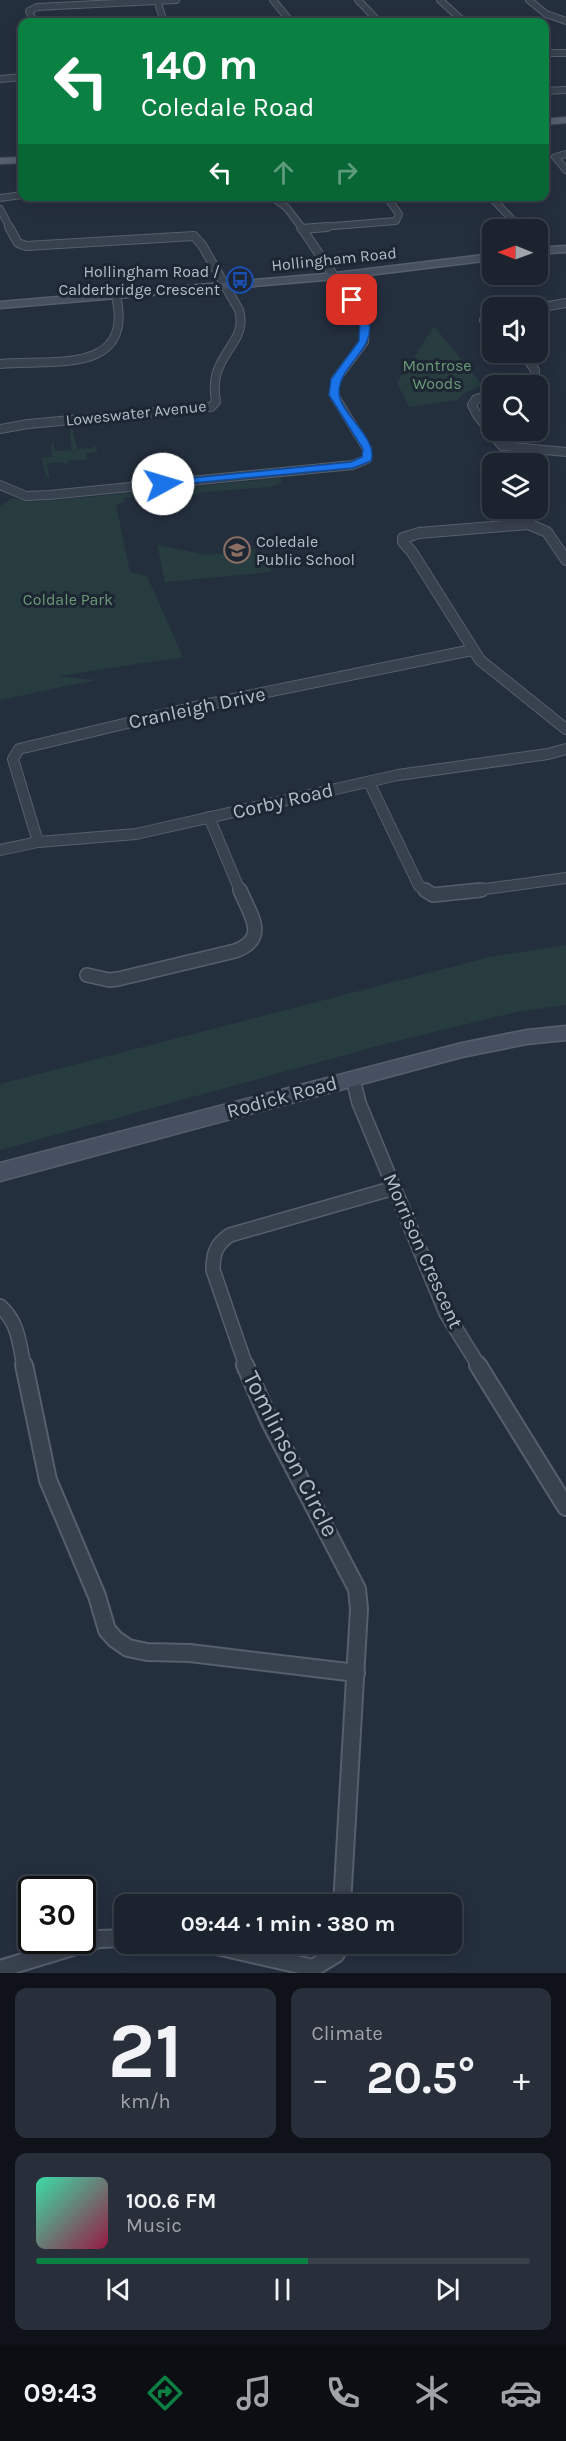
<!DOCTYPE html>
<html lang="en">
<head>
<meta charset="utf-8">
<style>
  :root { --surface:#1b232e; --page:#282f3a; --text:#f1f3f6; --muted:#a0a4aa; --line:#39404a; --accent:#0b8043 }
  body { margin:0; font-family:Karla,sans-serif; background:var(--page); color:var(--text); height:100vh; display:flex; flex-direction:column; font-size:22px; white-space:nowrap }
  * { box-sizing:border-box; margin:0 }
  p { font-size:20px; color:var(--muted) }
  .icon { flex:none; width:33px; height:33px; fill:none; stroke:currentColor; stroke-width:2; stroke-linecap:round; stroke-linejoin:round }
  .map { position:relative; height:1973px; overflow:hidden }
  .details { display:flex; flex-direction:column; gap:15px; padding:15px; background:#0f1319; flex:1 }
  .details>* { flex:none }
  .banner { position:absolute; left:18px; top:18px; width:531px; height:183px; border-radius:12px; box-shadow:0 3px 15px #0003,0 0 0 2px var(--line); background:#0b8043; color:#fff; overflow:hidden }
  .needle { width:39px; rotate:271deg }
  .fabs { position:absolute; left:482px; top:219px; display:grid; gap:12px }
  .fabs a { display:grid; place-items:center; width:66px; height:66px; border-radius:12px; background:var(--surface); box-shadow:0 3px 15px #0003,0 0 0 2px var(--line); font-size:30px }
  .speed { position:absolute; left:18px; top:1876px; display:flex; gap:12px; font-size:30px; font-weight:700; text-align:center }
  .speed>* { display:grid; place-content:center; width:78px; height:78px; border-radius:50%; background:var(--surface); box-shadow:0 3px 15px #0003,0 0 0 2px var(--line); line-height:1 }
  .speed .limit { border:3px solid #111; border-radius:9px; background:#fff; color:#111 }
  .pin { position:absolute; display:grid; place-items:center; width:51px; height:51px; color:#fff; margin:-26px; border-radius:12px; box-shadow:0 3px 9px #0006 }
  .me { position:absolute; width:66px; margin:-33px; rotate:84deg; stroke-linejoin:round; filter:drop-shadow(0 0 4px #0008) }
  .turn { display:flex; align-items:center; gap:21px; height:126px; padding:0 24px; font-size:27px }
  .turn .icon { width:78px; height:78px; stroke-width:2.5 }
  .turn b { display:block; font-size:42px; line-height:51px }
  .lanes { display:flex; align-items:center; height:57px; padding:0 24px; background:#0003; justify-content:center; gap:30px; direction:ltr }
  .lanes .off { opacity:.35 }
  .big { font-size:45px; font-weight:700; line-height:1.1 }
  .details .tile { flex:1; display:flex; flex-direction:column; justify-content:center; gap:9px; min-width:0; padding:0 21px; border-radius:12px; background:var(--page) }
  .details .dial { align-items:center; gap:0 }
  .dial b { font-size:78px; line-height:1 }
  .song { display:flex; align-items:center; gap:18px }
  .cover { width:72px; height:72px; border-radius:9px; background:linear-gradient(135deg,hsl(160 70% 55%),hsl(340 70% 35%)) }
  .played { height:6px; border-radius:3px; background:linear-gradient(90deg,var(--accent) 55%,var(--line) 55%) }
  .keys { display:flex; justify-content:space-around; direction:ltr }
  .heat { display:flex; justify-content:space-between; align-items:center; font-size:33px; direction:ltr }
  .details .tiles { flex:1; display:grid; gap:15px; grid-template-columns:1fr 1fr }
  .tile:last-child { grid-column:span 2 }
  .trip { position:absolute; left:114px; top:1894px; width:348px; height:60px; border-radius:12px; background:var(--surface); box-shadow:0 3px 15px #0003,0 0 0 2px var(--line); font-weight:700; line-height:60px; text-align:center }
  .menu { display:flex; height:96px; justify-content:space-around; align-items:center; background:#0b0e12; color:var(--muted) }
  .menu .icon { width:42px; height:42px }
  .menu .on { color:var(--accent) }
  .menu b { font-size:27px; color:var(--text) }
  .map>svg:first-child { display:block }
  .green { fill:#263c3f }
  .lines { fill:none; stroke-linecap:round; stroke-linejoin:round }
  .street-far4-casing { stroke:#565f6c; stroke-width:8 }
  .street-far3-casing { stroke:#565f6c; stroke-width:10 }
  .street-far2-casing { stroke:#565f6c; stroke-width:12 }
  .street-far1-casing { stroke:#565f6c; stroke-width:16 }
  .street-casing { stroke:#565f6c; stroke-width:20 }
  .secondary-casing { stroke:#565f6c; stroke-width:3 }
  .primary-casing { stroke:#414a57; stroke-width:2 }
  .street-far4 { stroke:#38414e; stroke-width:6 }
  .street-far3 { stroke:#38414e; stroke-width:8 }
  .street-far2 { stroke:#38414e; stroke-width:10 }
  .street-far1 { stroke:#38414e; stroke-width:13 }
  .street { stroke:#38414e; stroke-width:16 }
  .secondary { fill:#465061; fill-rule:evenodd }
  .primary { fill:#56606e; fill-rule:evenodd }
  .route { fill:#1a73e8; stroke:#114b97; stroke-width:1.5 }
  .labels { text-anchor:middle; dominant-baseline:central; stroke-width:6; stroke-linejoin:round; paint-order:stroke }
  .far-street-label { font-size:16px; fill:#b4bcc9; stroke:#1d2633 }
  .far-poi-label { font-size:16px; fill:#b4bcc9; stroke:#1d2633; text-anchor:end }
  .far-park-label { font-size:16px; fill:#6b9a76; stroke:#1d2633 }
  .street-label { font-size:20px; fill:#b4bcc9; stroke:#1d2633 }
  .near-street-label { font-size:24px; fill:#b4bcc9; stroke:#1d2633 }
</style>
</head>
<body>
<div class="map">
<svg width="566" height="1973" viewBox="0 0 566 1973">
  <rect width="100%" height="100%" fill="#242f3e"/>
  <g class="green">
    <path d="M434,326L482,385L466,392L457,400L409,407L397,383Z"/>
    <path d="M71,423L77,449L92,448L96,446L97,452L85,454L87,460H68L69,464L58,462L46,464L50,477L47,478L41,458L52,457L51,442H53L55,451L72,450L70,437Z"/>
    <path d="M281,478V483L269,487L204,492L193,495L171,492V489Z"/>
    <path d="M160,490L162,497L155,501L153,495L124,498L123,503L116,505L130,572L147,576L183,657L59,676L96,680L0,700V506L12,498L36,502Z"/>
    <path d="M157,545L207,555L255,549L256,552H265L271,572L165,582Z"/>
    <path d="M566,945V1005L516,1012L385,1044L0,1150V1084L490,957Z"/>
  </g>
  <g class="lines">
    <g class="street-far4-casing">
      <g id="street-far4">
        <path d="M157,0L164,22"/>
        <path d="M273,0L291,22"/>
        <path d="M358,0L379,22"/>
        <path d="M440,0L464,22"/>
        <path d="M529,0L546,14L566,21"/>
        <path d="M34,22L29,11L37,7L176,0"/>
        <path d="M544,53H566"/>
        <path d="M0,79L22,77"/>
        <path d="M544,91L566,90"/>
        <path d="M566,154L555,157L566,170"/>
        <path d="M271,196L287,208L302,228"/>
        <path d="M490,196L520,228"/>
        <path d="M0,198L22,195"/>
        <path d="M0,209L10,228"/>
        <path d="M309,228L396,221L399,214L386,196"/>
      </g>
    </g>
    <g class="street-far3-casing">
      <g id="street-far3">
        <path d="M518,227L521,230"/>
        <path d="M302,229L327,227"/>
        <path d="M537,308L566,303"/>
        <path d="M492,314L487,315L484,320L492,329"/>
        <path d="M522,352L535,370V386"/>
        <path d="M0,364C51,359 135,376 116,296"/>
        <path d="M492,394L476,399L472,405L477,415L502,446L566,452"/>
        <path d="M0,429L28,424L211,407L216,402C214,390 214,376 220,365C229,345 246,334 239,310L202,245L194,236L26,246L18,243L9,227"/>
        <path d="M0,485L26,496L49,495L353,465L367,459V449L334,395L336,379L364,342L365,322L301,227"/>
      </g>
    </g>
    <g class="street-far2-casing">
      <g id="street-far2">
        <path d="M566,560L547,532L528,524L419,533L403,538V542L412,552L480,660L566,729"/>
        <path d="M369,782L419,886L427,891"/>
        <path d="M209,817L240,891"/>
        <path d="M38,842L13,759L19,749L199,706L472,650"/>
        <path d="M0,850L38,842L136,834L398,775L548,754L566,749"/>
        <path d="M471,891L566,878"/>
      </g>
    </g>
    <g class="street-far1-casing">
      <g id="street-far1">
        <path d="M425,890L433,895L481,890"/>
        <path d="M87,975L109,980L118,979L235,951C270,938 250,915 240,890"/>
        <path d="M353,1079L359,1103L446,1313L479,1366"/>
        <path d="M0,1306C19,1323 19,1343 24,1366"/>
        <path d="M246,1366L213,1270C213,1254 216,1244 230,1235L394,1188"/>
      </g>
    </g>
    <g class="street-casing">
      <g id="street">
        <path d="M24,1365L48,1480L97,1596L107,1630L115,1639L128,1648L147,1652L190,1653L356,1673"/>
        <path d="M245,1365L270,1422L357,1589L359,1609L342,1905"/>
        <path d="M478,1365L566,1507"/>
        <path d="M208,1944L313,1968L336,1954L339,1944"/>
        <path d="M0,1969L99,1939L124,1938"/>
      </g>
    </g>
    <g class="secondary-casing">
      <g id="secondary">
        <path d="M566,246V252L537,254V248Z"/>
        <path d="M492,254V260L336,279L0,308V302L336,273Z"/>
        <path d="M566,1026V1040L527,1044L462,1057L0,1181V1163L462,1043L527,1030Z"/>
      </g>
    </g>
    <g class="primary-casing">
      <g id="primary">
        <path d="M566,117V123L544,125V119Z"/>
        <path d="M22,157V163L0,164V158Z"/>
      </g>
    </g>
    <use href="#street-far4" class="street-far4"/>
    <use href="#street-far3" class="street-far3"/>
    <use href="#street-far2" class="street-far2"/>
    <use href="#street-far1" class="street-far1"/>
    <use href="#street" class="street"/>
    <use href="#secondary" class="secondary"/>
    <use href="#primary" class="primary"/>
  </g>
  <path class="route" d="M349,298H355C359,305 367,314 369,322C375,351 339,365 339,392C339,414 379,438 371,461L353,468L160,486V482L163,481L351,462L362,457L363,449L329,395L331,379L359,341L360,322L348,300Z"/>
  <defs>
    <g id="bus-ring" transform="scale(1.35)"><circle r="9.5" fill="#1d2633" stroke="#1a4fb4" stroke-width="1.5"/><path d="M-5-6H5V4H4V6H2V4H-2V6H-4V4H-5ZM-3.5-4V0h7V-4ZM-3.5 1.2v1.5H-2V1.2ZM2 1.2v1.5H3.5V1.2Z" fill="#1a4fb4"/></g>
    <g id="school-ring" transform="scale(1.35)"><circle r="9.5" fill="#1d2633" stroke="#8d6e63" stroke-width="1.5"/><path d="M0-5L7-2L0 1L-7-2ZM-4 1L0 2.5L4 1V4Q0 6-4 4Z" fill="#8d6e63"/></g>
  </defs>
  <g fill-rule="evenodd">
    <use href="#bus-ring" x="240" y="280"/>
    <use href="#school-ring" x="237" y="550"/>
  </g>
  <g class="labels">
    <g class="far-street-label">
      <text transform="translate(334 259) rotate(-6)">Hollingham Road</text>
      <text transform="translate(136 413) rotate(-6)">Loweswater Avenue</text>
    </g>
    <g class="far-poi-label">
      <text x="220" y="271">Hollingham Road /<tspan x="220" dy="18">Calderbridge Crescent</tspan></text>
      <text x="256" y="541" text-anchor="start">Coledale<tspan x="256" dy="18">Public School</tspan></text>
    </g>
    <g class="far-park-label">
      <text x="437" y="365">Montrose<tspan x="437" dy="18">Woods</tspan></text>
      <text x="68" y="599">Coldale Park</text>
    </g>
    <g class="street-label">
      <text transform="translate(197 708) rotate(-12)">Cranleigh Drive</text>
      <text transform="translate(283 801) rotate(-13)">Corby Road</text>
      <text transform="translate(282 1097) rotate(-15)">Rodick Road</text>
      <text transform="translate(423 1251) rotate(66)">Morrison Crescent</text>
    </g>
    <g class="near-street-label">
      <text transform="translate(291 1454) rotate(63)">Tomlinson Circle</text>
    </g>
  </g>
</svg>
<div class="fabs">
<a><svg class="needle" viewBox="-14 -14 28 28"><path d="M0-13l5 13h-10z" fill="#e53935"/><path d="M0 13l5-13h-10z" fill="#a0a4aa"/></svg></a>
<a><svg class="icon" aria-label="sound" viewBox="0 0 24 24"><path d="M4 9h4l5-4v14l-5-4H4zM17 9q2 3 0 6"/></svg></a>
<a><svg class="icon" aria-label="search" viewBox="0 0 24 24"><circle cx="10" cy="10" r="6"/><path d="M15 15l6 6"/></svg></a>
<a><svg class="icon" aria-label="layers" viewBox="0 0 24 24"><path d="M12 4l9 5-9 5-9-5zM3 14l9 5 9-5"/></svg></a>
</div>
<div class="speed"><div class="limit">30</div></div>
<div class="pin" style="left:352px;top:300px;background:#d93025"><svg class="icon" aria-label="arrive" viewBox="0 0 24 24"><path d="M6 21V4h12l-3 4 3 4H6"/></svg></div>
<svg class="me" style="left:163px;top:484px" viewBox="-20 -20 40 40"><circle r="19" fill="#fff"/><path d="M0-13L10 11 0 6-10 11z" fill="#1a73e8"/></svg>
<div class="trip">09:44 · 1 min · 380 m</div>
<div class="banner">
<div class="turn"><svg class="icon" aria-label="left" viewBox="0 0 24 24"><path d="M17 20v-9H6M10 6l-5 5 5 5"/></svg><div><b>140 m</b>Coledale Road</div></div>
<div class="lanes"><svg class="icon" aria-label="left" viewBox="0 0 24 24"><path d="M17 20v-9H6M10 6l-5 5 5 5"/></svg><svg class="icon off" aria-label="ahead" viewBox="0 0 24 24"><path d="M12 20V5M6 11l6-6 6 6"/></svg><svg class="icon off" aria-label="right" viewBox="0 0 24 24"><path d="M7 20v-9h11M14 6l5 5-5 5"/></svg></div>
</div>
</div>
<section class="details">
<div class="tiles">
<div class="tile dial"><b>21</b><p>km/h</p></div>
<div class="tile"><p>Climate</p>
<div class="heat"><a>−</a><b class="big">20.5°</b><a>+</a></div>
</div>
<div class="tile">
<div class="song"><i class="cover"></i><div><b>100.6 FM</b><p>Music</p></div></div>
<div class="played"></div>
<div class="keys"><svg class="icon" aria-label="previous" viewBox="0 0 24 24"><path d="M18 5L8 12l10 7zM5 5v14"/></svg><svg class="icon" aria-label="pause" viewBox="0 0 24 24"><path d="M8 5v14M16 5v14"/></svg><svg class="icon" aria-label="next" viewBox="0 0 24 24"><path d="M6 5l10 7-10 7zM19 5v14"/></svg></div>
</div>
</div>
</section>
<nav class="menu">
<b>09:43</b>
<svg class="icon on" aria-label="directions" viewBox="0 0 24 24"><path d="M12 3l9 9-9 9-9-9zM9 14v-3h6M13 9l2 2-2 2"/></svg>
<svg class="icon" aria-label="music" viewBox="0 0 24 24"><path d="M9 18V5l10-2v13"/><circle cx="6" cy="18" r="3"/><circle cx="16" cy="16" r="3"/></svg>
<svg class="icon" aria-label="phone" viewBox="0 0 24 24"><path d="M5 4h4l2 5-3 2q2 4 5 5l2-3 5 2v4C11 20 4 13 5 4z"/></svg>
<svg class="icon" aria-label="climate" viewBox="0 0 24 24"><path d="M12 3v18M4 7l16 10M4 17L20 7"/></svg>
<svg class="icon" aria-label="car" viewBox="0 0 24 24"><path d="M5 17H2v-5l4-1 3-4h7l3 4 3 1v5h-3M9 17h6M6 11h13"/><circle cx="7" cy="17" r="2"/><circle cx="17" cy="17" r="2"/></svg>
</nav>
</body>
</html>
